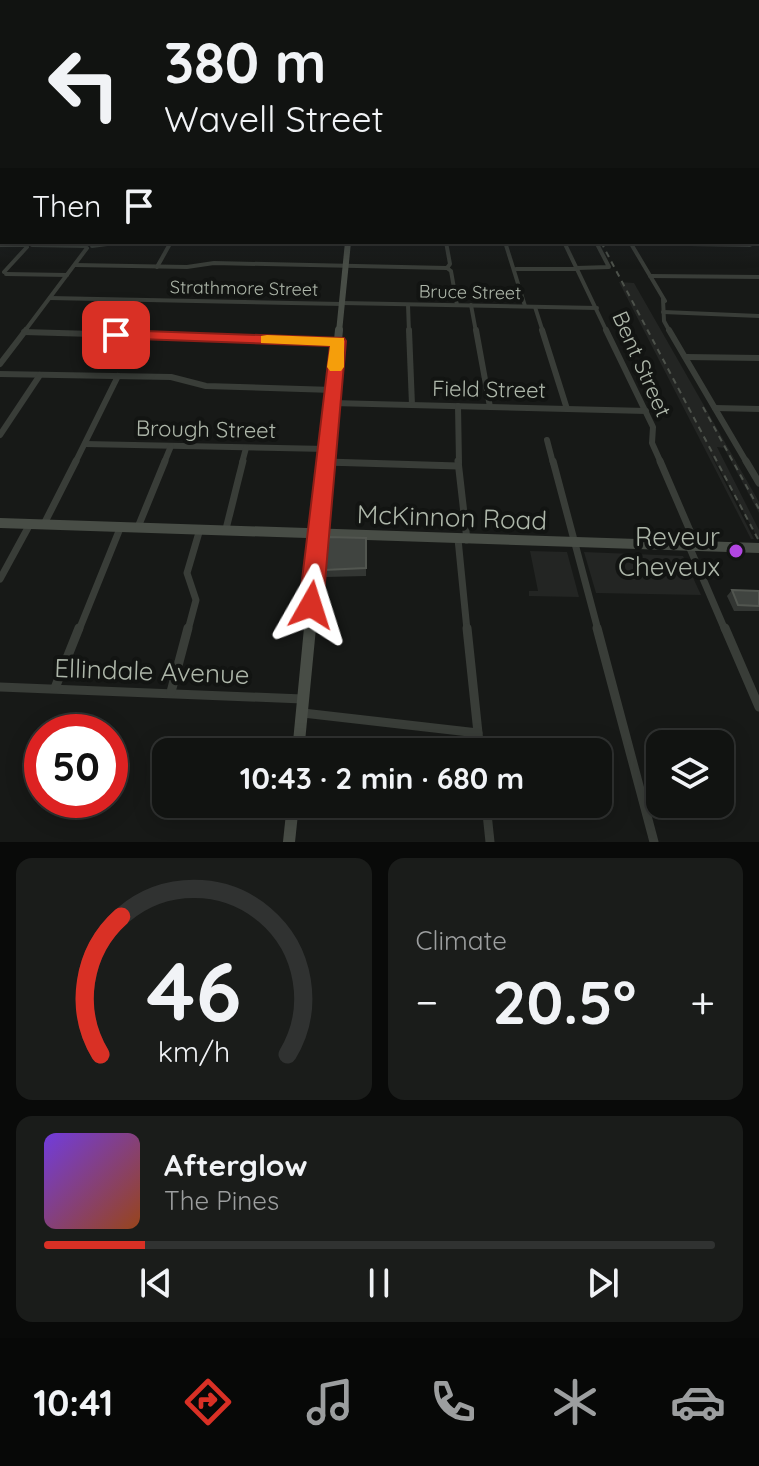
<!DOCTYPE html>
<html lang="en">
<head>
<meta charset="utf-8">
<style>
  :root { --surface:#111311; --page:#1a1c1a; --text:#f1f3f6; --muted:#9c9e9f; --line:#303231; --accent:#d93025 }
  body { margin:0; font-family:Quicksand,sans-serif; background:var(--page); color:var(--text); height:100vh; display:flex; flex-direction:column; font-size:30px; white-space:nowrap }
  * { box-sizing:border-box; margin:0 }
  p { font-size:26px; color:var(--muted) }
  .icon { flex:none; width:44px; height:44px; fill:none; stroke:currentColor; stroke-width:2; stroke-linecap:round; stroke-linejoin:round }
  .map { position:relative; height:842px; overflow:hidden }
  .sheet { display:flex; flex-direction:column; gap:16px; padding:16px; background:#090a09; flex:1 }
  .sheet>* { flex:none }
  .banner { position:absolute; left:0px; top:0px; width:760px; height:244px; box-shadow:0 4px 20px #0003,0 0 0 2px var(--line); background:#111311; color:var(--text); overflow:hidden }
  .buttons { position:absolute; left:646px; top:730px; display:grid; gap:16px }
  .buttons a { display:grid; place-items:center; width:88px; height:88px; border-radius:16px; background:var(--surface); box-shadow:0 4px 20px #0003,0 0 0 2px var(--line); font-size:40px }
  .speed { position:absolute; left:24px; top:714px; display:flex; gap:16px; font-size:40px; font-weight:700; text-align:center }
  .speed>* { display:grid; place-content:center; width:104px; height:104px; border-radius:50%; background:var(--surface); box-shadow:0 4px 20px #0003,0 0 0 2px var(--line); line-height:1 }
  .speed .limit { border:12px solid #d22; background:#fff; color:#111 }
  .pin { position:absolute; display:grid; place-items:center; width:68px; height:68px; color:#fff; margin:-34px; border-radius:16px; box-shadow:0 4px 12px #0006 }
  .me { position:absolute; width:88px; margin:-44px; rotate:6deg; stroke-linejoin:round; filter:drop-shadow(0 0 6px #0008) }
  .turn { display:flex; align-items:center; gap:28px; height:168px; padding:0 32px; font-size:36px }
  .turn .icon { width:104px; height:104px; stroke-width:2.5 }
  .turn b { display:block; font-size:56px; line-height:68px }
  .then { display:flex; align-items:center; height:76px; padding:0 32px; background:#0003; gap:16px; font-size:30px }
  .big { font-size:60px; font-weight:700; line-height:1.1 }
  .sheet .tile { flex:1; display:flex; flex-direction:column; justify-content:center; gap:12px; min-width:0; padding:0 28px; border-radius:16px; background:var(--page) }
  .sheet .dial { align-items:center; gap:0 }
  .dial svg { height:208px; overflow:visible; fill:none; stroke:var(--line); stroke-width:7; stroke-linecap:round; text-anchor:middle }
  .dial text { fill:var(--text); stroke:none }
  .song { display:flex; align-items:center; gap:24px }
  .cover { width:96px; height:96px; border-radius:12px; background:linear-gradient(135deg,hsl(260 70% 55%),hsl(20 70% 35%)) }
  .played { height:8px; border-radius:4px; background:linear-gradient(90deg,var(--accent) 15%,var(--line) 15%) }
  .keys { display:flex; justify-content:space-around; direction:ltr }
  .heat { display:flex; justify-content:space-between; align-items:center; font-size:44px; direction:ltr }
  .sheet .tiles { flex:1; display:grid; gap:16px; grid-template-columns:1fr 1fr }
  .tile:last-child { grid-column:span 2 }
  .trip { position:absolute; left:152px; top:738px; width:460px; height:80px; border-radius:16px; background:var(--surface); box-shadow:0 4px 20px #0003,0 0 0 2px var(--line); font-weight:700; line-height:80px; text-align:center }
  .tabs { display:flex; height:128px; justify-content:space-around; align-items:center; background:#070807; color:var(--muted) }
  .tabs .icon { width:56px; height:56px }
  .tabs .on { color:var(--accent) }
  .tabs b { font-size:36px; color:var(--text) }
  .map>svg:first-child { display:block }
  .built { fill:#232523 }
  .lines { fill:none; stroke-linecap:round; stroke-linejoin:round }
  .street-far3 { stroke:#393d38; stroke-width:4 }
  .street-far2 { stroke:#393d38; stroke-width:6 }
  .street-far1 { stroke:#393d38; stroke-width:7 }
  .street { stroke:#393d38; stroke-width:9 }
  .secondary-far3 { stroke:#484d46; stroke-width:6 }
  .secondary-far2 { stroke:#484d46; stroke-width:8 }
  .secondary-far1 { stroke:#484d46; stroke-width:10 }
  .secondary { stroke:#484d46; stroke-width:12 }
  .rail { stroke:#4d524b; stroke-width:2; stroke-dasharray:6 5; stroke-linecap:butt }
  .wall { fill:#333633 }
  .building { fill:#404440; stroke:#525650; stroke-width:2 }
  .route { fill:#d93025; stroke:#8d1f18; stroke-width:2 }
  .slow { fill:#f59e0b }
  .poi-dot { fill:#b246e2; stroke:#121412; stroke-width:3 }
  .labels { text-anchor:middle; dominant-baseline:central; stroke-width:8; stroke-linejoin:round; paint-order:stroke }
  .far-street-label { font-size:18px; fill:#aeb7aa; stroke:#121412 }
  .street-label { font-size:22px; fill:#aeb7aa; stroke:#121412 }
  .near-street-label { font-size:26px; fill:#aeb7aa; stroke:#121412 }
  .near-poi-label { font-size:26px; fill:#aeb7aa; stroke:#121412; text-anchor:end }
</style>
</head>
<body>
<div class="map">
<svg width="759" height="842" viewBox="0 0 759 842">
  <rect width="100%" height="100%" fill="#171917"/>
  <g class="built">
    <path d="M619,282L634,283L759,502V513L724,448L717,447L759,530V540L707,447L754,539H751Z"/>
    <path d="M530,551L567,552L579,597L529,596V591H538Z"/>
    <path d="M584,552L683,556L701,595L596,593Z"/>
  </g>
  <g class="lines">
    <g class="street-far3">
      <path d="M446,242L450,264L447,268L451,271L457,305"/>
      <path d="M505,242L525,306"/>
      <path d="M564,242L607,332"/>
      <path d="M630,242L665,301"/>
      <path d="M630,243L750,245"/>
      <path d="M0,245H25"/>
      <path d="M32,245L86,246"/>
      <path d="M92,246L122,242"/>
      <path d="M75,265L187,267L214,263L447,268"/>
      <path d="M157,267L171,242"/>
      <path d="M576,268L609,267L596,242"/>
      <path d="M516,269H576"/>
      <path d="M4,272L27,247"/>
      <path d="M6,274L67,275"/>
      <path d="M650,276L759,277"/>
      <path d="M50,298L342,304"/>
      <path d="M663,299L664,321L670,332"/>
      <path d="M342,303L597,308"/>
      <path d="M408,305L409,332"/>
      <path d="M471,305L476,332"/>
      <path d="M535,307L543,332"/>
      <path d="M663,312L759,316"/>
      <path d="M24,332L87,248"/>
    </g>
    <g class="street-far2">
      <path d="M409,330L412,405"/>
      <path d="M476,330L490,407"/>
      <path d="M542,330L567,409"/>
      <path d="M606,330L653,427L652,443L661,463"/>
      <path d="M669,330L747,463"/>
      <path d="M24,332L338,341"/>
      <path d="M686,357L759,358"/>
      <path d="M0,364L26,330"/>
      <path d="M0,374L171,377L206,386L333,390"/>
      <path d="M332,403L646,411"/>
      <path d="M458,406L459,463"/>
      <path d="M715,408L759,409"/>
      <path d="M0,435L40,375"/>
      <path d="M547,440L553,463"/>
      <path d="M85,444L327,449"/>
      <path d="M326,462L352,463"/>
      <path d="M75,463L118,376"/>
      <path d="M164,463L171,446"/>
      <path d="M242,463L246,448"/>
    </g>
    <g class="street-far1">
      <path d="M458,461L467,540"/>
      <path d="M553,461L598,630"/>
      <path d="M660,461L697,547"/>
      <path d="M746,461L759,483"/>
      <path d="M326,462L458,466"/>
      <path d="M44,524L76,461"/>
      <path d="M138,527L165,461"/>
      <path d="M226,529L243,461"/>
      <path d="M458,539L467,630"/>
      <path d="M689,546L725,630"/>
      <path d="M0,579L30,524"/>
      <path d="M79,630L121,526"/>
      <path d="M188,630L196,600L187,573L200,529"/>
    </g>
    <g class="street">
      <path d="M467,628L480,752"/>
      <path d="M597,628L654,842"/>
      <path d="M725,628L759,707"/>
      <path d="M0,687L303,699"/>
      <path d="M55,688L79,628"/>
      <path d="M171,692L188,628"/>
      <path d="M303,713L478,733"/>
      <path d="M486,804L490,842"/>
    </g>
    <path class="secondary-far3" d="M339,332L348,242"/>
    <path class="secondary-far2" d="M326,463L339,330"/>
    <g class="secondary-far1">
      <path d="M0,523L759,548"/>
      <path d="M310,630L327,461"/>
    </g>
    <g class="secondary">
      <path d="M298,752L310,628"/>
      <path d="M289,842L293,804"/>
    </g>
    <g class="rail">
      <path d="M601,242L759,541"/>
      <path d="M703,407L759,509"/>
    </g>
  </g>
  <g class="wall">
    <path d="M366,538V576L325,577L324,570Z"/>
    <path d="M732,590L759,591V611H734L727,596Z"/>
  </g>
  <g class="building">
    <path d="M329,537L366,538V568L324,570Z"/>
    <path d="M732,590L759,591V606L738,605Z"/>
  </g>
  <linearGradient id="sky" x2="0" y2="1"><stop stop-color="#0d0e0d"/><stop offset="0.55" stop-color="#363e47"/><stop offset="1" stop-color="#363e47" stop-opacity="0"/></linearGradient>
  <rect width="759" height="265" fill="url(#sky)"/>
  <path class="route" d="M116,330L344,338L346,341L323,605L320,612L311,616L303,612L299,605L330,346L111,338L109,335Z"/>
  <path class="slow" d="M267,335L344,338V367L341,371H330L327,367L330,346L261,343V336Z"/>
  <circle class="poi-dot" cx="736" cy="551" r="8"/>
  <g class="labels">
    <g class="far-street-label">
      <text transform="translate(244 288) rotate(1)">Strathmore Street</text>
      <text transform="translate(470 292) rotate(1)">Bruce Street</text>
    </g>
    <g class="street-label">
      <text transform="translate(642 364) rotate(66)">Bent Street</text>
      <text transform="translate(489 389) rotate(1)">Field Street</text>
      <text transform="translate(206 429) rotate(1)">Brough Street</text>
    </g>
    <g class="near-street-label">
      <text transform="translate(452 517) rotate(2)">McKinnon Road</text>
      <text transform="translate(152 671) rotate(2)">Ellindale Avenue</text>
    </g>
    <g class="near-poi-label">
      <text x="720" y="536">Reveur<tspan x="720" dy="30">Cheveux</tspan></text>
    </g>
  </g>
</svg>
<div class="buttons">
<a><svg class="icon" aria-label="layers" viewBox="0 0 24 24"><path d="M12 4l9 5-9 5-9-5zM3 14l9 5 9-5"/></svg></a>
</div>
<div class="speed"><div class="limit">50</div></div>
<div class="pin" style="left:116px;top:335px;background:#d93025"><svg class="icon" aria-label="arrive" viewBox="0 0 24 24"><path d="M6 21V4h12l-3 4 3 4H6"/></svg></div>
<svg class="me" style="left:311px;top:605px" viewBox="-20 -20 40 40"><path d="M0-17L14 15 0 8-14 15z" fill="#d93025" stroke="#fff" stroke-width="4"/></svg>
<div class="trip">10:43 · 2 min · 680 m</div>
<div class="banner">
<div class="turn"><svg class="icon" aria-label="left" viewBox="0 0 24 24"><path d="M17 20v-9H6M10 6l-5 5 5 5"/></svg><div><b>380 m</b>Wavell Street</div></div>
<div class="then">Then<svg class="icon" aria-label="arrive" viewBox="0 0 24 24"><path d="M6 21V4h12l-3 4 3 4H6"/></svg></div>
</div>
</div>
<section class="sheet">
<div class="tiles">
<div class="tile dial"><svg viewBox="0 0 100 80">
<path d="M14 69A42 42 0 1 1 86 69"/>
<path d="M14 69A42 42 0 0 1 22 16" stroke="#d93025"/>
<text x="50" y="56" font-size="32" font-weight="700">46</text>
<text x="50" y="72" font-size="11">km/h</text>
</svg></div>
<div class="tile"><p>Climate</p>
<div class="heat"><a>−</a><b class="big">20.5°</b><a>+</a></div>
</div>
<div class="tile">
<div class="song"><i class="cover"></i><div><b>Afterglow</b><p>The Pines</p></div></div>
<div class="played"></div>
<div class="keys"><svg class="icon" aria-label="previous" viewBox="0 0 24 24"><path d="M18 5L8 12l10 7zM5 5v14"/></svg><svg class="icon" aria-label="pause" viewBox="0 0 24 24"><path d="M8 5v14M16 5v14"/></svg><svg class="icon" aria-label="next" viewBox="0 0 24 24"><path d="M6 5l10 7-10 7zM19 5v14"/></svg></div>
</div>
</div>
</section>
<nav class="tabs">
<b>10:41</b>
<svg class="icon on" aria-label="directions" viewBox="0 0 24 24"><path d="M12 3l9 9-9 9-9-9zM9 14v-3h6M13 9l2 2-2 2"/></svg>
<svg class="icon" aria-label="music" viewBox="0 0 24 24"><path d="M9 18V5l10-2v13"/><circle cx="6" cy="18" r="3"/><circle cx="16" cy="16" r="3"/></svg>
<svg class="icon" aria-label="phone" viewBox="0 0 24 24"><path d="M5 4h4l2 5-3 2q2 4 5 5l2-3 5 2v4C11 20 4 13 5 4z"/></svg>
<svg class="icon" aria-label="climate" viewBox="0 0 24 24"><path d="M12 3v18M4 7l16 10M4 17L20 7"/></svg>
<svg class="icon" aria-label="car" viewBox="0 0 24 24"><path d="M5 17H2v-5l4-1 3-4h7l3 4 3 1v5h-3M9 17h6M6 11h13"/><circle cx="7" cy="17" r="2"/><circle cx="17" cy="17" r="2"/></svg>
</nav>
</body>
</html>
